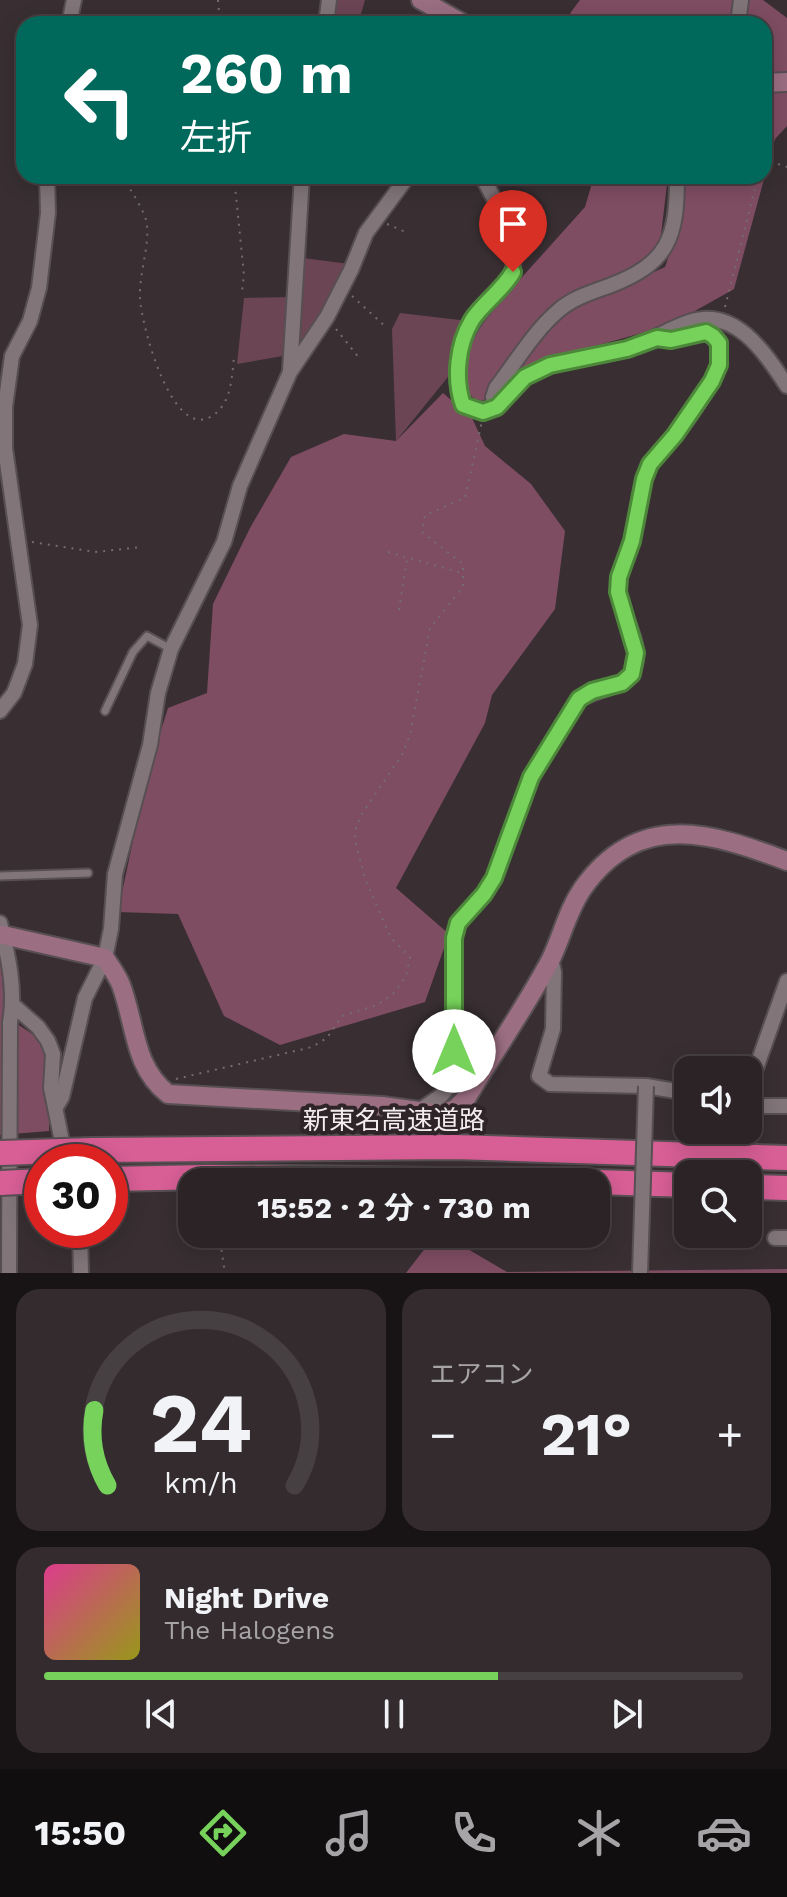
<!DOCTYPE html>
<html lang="ja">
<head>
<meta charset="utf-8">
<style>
  :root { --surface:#2b2326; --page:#332b2e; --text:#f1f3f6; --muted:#a6a4a7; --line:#474043; --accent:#76d25a }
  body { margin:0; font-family:"Work Sans","Noto Sans JP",sans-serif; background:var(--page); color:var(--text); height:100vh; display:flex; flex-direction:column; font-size:30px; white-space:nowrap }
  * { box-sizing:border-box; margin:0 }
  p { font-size:26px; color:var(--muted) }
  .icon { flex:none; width:44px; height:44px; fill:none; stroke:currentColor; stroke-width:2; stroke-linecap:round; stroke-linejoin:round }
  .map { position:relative; height:1273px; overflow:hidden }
  .side { display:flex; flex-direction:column; gap:16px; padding:16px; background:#181315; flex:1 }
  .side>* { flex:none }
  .hud { position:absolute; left:16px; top:16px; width:756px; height:168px; border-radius:24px; box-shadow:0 4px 20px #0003,0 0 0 2px var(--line); background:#00695c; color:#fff; overflow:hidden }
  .controls { position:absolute; left:674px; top:1056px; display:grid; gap:16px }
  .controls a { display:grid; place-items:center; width:88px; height:88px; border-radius:16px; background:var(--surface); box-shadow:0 4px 20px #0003,0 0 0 2px var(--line); font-size:40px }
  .speed { position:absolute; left:24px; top:1144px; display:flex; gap:16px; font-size:40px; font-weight:700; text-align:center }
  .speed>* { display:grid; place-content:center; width:104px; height:104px; border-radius:50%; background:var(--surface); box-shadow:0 4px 20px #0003,0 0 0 2px var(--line); line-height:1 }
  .speed .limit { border:12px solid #d22; background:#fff; color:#111 }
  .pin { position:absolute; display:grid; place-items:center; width:68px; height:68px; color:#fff; margin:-82px -34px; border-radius:50% 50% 50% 0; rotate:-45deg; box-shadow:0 0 8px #0007 }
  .pin .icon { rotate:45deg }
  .me { position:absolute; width:88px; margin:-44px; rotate:0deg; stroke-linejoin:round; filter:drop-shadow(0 0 6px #0008) }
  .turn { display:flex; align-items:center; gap:28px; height:168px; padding:0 32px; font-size:36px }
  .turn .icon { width:104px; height:104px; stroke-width:2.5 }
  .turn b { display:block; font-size:56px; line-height:68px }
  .big { font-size:60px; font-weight:700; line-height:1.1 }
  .side .tile { flex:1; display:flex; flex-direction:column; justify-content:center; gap:12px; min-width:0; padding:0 28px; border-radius:24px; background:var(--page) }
  .side .dial { align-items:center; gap:0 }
  .dial svg { height:208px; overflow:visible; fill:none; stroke:var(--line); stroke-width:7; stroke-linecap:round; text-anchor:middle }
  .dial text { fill:var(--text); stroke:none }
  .song { display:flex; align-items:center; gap:24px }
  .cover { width:96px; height:96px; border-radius:12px; background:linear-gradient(135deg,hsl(330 70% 55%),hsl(60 70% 35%)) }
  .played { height:8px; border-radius:4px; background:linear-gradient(90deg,var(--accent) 65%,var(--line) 65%) }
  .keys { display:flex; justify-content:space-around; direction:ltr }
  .heat { display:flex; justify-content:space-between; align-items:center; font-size:44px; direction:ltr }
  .side .tiles { flex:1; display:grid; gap:16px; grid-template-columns:1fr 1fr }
  .tile:last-child { grid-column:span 2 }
  .trip { position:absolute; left:178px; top:1168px; width:432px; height:80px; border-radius:24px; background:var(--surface); box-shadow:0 4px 20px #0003,0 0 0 2px var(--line); font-weight:700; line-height:80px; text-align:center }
  .tab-bar { display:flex; height:128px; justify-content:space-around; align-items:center; background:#110e0f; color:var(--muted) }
  .tab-bar .icon { width:56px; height:56px }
  .tab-bar .selected { color:var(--accent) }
  .tab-bar b { font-size:36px; color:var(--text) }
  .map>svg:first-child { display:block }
  .green { fill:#6c4555 }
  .forest { fill:#7f4d62 }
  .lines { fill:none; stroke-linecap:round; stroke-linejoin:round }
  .lane-casing { stroke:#574f52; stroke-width:11 }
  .street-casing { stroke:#574f52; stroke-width:18 }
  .secondary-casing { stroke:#574f52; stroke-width:22 }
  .highway-casing { stroke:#574f52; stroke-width:28 }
  .path { stroke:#756c6f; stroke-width:2; stroke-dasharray:2 6; stroke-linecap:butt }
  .lane { stroke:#817579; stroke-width:7 }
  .street { stroke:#817579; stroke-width:14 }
  .secondary { stroke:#9b6e82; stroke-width:18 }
  .highway { stroke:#d85f96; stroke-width:24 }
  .street-bridge-casing { stroke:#574f52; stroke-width:18; stroke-linecap:butt }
  .highway-bridge-casing { stroke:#574f52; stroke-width:28; stroke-linecap:butt }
  .street-bridge { stroke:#817579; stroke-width:14 }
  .highway-bridge { stroke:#d85f96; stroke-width:24 }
  .route-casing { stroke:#4d883a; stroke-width:20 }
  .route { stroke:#76d25a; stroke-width:14 }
  .labels { text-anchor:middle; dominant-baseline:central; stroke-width:8; stroke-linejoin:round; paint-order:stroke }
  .street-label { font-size:26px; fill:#f4edf0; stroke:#2f2529 }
</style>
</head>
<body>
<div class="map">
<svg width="787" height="1273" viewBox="0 0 787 1273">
  <rect width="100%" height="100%" fill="#392f33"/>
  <g class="green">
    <path d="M335,0H365L358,24H331Z"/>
    <path d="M303,258L349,264L320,324L294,354L237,364L244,298L295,297Z"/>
    <path d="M400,313L468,321L452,372L396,441L392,329Z"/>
  </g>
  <g class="forest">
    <path d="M580,0H735L733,24H567L571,12Z"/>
    <path d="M747,0H763L787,18V126L775,139L734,289L670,325L546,360L512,380L510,378L563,314L665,267L681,222L682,176H764V24H744Z"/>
    <path d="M594,176H668L660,243L652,256L559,305L497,373L482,404L468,394L466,374L471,334L585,207Z"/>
    <path d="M443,393L472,418L485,446L531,484L565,531L555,609L492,695L485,723L396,888L449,934L425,1002L280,1045L224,1016L178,914L118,912L146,778L168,708L207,693L213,604L250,528L291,457L344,434L396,441Z"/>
    <path d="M0,952L5,1016L49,1045V1131L0,1135Z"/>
    <path d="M436,1234H442L507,1272L787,1269V1273H406Z"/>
  </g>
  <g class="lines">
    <g class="lane-casing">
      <g id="lane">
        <path d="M105,711L133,652L147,636L171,649"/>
        <path d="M0,876L88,873"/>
      </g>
    </g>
    <g class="street-casing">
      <g id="street">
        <path d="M69,24L74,0"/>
        <path d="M326,24L329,0"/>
        <path d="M738,24L741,0"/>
        <path d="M482,176C497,205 516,234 513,269C512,281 500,290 492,299C463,330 448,362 463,405C507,420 498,395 528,376C557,358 595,358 627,349C649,342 668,329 689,322C735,306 765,353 787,386"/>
        <path d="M290,371L302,176"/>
        <path d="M497,407L493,397L496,388C516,362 534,331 559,310C573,298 592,292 609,286C669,263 677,238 677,176"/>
        <path d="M0,711L14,693L25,664L30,625L5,448V407L12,356L30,321L39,288L48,213L47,176"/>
        <path d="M0,923C8,955 16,990 10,1022L9,1273"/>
        <path d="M551,959L554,972L553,1029L539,1076L550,1084L646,1086L688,1093"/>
        <path d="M13,1005L38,1027L48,1041L53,1054L51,1088L65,1156"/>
        <path d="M748,1091L787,981"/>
        <path d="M748,1106H787"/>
        <path d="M56,1107L62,1097L85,998L105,958L111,929L115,874L150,745L158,693L171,649L224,542L240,486L290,372L327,317L351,270L366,233L408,176"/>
        <path d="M419,1111L442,1095L452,1082L454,938L458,923L484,894L494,878L531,777L579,699C593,691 626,686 632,673C646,645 621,618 618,591C616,572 628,556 632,538C637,519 639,498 644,478C650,459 664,449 676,434C691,415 727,368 719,343C713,325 688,337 675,339C669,340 664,339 657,338"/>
        <path d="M80,1230L81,1273"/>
        <path d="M775,1238H787"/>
      </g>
    </g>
    <g class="secondary-casing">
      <g id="secondary">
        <path d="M421,0L464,24"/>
        <path d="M764,83L787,82"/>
        <path d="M3,935L105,958C110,966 117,975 121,985C136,1025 133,1066 168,1094L382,1106L441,1114L455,1109L467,1097C494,1052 525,1008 550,961C562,937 567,911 583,888C639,809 712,833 787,861"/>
      </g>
    </g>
    <g class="highway-casing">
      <g id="highway">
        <path d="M93,1150L454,1147L787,1158"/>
        <path d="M110,1179L207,1177L586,1182"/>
        <path d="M596,1182L688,1185"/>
        <path d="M748,1187L787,1188"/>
      </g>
    </g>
    <g class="path">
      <path d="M218,0L220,24"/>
      <path d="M764,165L769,161L787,167"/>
      <path d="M122,176C129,188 146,212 147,225C149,249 139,274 140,298C141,325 176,458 220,409C232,395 232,374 234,357"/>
      <path d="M234,176L244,275L242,291"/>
      <path d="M387,224L408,233"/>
      <path d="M352,296L387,328"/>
      <path d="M725,307L758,176"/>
      <path d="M336,329L360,359"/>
      <path d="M32,542L95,552L142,547"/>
      <path d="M388,552L462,573"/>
      <path d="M399,610L407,560"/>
      <path d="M176,1079L312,1047L327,1038L342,1016L377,1005L393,994L406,977L410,957L391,938L366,881L355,841L356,828L361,815L402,755L410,735L430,628L463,587V564L422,532L425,515L465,498L482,421"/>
      <path d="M219,1234L225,1273"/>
    </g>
    <use href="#lane" class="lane"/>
    <use href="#street" class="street"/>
    <use href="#secondary" class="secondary"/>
    <use href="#highway" class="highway"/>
    <g class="street-bridge-casing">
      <path id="street-bridge" d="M640,1273L646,1086"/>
    </g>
    <g class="highway-bridge-casing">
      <g id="highway-bridge">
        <path d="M0,1153L93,1150"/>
        <path d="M0,1183L42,1181"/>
      </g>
    </g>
    <use href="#street-bridge" class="street-bridge"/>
    <use href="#highway-bridge" class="highway-bridge"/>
  </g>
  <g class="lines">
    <g class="route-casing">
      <path id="route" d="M454,1051V938L458,923L484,894L494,878L531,777L579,699L592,691L622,683L632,674L636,653L618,592L619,577L632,541L644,479L650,464L675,435L712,381L719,365V343L713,336L706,332L671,340L657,338L627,349L550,365L525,377L497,407L483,412L463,405C454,379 457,345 472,320C483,303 502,291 513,272"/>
    </g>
    <use href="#route" class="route"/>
  </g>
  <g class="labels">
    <g class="street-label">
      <text x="394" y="1120">新東名高速道路</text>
    </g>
  </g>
</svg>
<div class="controls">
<a><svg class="icon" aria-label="sound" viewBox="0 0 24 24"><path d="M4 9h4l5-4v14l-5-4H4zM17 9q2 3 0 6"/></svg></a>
<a><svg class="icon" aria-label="search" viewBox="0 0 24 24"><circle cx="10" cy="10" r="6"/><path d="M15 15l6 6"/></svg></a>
</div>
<div class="speed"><div class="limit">30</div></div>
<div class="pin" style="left:513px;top:272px;background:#d93025"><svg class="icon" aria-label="arrive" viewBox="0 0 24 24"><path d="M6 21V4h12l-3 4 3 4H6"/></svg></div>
<svg class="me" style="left:454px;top:1051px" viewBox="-20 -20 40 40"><circle r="19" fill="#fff"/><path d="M0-13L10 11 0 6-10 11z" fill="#76d25a"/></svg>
<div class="trip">15:52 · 2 分 · 730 m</div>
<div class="hud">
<div class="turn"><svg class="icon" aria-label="left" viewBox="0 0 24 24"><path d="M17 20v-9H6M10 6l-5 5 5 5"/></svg><div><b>260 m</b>左折</div></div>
</div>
</div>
<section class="side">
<div class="tiles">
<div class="tile dial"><svg viewBox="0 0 100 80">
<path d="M14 69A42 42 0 1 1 86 69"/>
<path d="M14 69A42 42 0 0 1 9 40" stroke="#76d25a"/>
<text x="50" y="56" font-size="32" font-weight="700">24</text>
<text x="50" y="72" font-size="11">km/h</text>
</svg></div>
<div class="tile"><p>エアコン</p>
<div class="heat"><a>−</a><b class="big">21°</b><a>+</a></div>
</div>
<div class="tile">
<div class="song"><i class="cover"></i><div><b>Night Drive</b><p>The Halogens</p></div></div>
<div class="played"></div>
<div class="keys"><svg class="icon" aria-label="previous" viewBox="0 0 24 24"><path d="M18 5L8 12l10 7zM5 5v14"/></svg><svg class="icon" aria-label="pause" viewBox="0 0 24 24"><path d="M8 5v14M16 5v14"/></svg><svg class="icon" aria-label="next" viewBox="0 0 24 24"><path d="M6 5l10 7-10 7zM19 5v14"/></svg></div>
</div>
</div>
</section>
<nav class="tab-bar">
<b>15:50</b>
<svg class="icon selected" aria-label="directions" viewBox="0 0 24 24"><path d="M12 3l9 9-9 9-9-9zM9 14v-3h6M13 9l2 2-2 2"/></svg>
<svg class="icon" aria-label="music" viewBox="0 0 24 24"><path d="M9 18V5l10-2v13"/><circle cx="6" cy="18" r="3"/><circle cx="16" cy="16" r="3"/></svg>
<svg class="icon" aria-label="phone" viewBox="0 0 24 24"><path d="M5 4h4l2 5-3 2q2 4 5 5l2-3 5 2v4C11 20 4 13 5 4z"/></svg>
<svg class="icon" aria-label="climate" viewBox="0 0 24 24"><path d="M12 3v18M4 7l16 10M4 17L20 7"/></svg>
<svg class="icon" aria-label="car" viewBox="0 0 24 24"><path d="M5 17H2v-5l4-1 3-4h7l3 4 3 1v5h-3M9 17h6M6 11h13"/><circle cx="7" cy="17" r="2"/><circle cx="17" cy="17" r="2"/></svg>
</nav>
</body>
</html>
